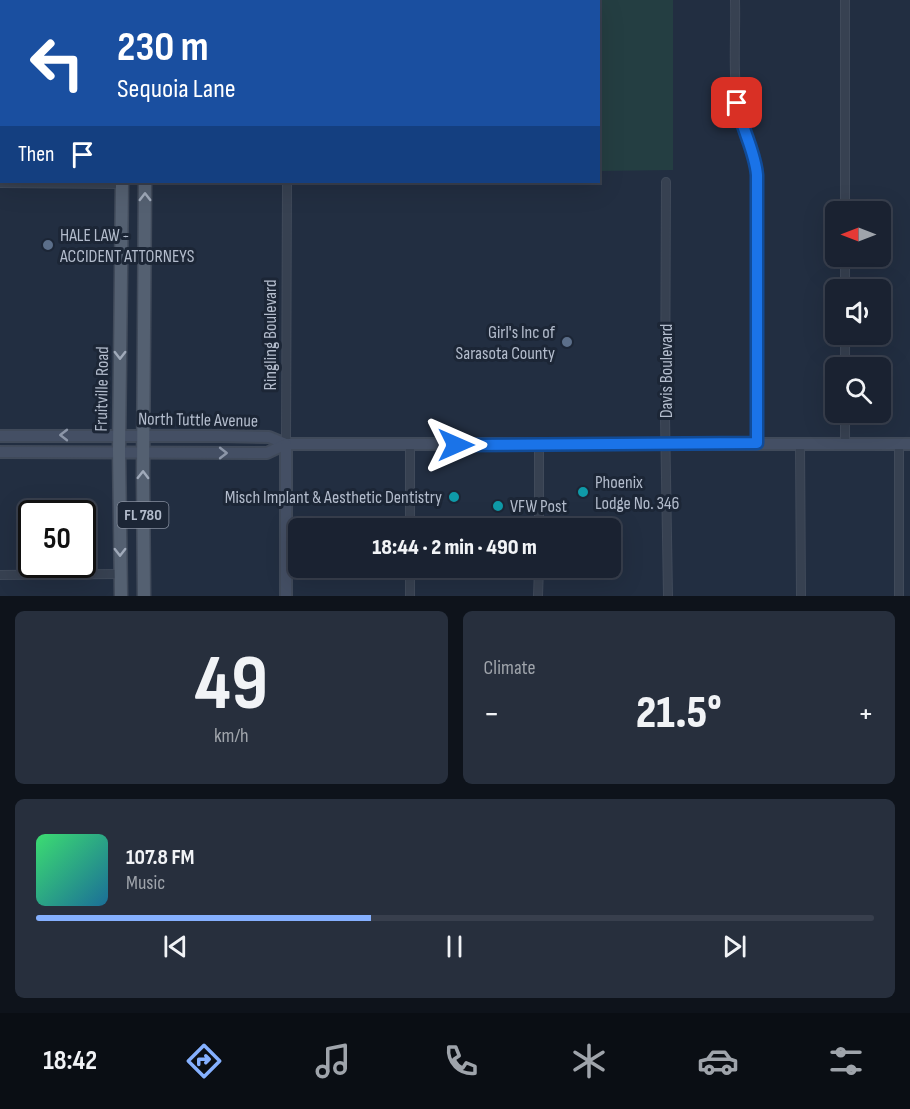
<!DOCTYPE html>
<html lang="en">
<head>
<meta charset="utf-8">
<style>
  :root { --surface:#1a2231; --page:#272f3d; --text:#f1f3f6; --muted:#9fa4ab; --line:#383f4d; --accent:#85b0ff }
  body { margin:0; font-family:"Sofia Sans Condensed",sans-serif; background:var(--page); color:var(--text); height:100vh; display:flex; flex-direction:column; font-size:22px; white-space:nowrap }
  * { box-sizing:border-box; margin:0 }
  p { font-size:20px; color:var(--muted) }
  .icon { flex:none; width:33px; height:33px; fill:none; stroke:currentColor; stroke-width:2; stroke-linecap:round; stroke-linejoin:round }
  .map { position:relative; height:596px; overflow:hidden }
  .sheet { display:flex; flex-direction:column; gap:15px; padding:15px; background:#0e131b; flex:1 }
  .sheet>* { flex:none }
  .guide { position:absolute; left:0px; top:0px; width:600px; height:183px; box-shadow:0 6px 24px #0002,0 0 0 2px var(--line); background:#1a4fa0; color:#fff; overflow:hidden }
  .needle { width:39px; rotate:270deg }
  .buttons { position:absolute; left:825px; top:201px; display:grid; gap:12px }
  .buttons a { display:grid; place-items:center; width:66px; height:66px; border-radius:9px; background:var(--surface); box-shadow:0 6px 24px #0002,0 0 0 2px var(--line); font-size:30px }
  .speed { position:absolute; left:18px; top:500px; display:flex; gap:12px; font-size:30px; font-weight:700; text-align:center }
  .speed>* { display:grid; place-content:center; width:78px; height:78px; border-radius:50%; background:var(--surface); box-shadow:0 6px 24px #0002,0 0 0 2px var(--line); line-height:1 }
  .speed .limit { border:3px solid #111; border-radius:9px; background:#fff; color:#111 }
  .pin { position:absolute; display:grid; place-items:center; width:51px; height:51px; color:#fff; margin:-26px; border-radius:12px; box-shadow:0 3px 9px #0006 }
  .me { position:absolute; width:66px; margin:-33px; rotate:90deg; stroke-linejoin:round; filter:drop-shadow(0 0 4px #0008) }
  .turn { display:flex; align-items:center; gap:21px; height:126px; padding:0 18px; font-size:27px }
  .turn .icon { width:78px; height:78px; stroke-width:2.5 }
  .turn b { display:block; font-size:42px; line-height:51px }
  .then { display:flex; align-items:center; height:57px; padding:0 18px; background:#0003; gap:12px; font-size:22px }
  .big { font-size:45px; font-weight:800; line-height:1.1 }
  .sheet .tile { flex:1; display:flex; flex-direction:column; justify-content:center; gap:9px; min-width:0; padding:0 21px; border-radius:9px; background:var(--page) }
  .sheet .dial { align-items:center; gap:0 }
  .dial b { font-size:78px; line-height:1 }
  .song { display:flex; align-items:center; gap:18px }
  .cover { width:72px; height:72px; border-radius:9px; background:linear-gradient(135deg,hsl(140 70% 55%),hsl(200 70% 35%)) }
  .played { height:6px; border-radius:3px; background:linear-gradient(90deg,var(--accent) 40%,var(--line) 40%) }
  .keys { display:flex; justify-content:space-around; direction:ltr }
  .heat { display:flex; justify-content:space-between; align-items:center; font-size:33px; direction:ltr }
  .sheet .tiles { flex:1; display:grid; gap:15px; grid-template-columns:1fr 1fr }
  .tile:last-child { grid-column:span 2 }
  .trip { position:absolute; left:288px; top:518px; width:333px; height:60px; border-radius:9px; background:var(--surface); box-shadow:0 6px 24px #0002,0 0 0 2px var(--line); font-weight:800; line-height:60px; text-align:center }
  .tab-bar { display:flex; height:96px; justify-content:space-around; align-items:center; background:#0a0e14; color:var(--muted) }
  .tab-bar .icon { width:42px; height:42px }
  .tab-bar .on { color:var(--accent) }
  .tab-bar b { font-size:27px; color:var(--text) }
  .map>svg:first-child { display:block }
  .green { fill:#243e42 }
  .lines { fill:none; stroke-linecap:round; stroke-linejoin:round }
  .street-casing { stroke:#404a5a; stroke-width:10 }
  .secondary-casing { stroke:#404a5a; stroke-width:14 }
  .primary-casing { stroke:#404a5a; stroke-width:15 }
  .street { stroke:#374151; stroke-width:8 }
  .secondary { stroke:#444f64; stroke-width:10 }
  .primary { stroke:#546071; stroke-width:12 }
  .oneway { stroke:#a0aaba }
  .oneway2 { stroke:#8c96a8 }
  .route-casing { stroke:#114b97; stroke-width:15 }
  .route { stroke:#1a73e8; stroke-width:10 }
  .service-dot { fill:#5c6f8a; stroke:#1c2636; stroke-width:2 }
  .culture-dot { fill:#0f9aa8; stroke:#1c2636; stroke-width:2 }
  .labels { text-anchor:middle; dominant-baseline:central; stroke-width:6; stroke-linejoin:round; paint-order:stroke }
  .shield { fill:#1c2636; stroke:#868f9f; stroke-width:1.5 }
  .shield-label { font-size:16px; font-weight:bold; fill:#b3bccc }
  .poi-label { font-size:18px; fill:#b3bccc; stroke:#1c2636; text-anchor:start }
  .street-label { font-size:18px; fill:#b3bccc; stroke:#1c2636 }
</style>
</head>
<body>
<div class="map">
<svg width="910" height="596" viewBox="0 0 910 596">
  <rect width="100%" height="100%" fill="#222e41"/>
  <path class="green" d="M293,0H673V170L599,171L598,2Z"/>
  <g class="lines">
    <g class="street-casing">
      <g id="street">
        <path d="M735,0C736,37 732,76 739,112C743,134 755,153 757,175V443"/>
        <path d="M845,0V212"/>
        <path d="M288,2V0"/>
        <path d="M0,50H2"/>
        <path d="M666,182L665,417L668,596"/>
        <path d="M0,183L122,184"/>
        <path d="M845,256V290"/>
        <path d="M845,334V368"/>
        <path d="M845,412V444"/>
        <path d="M899,443V596"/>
        <path d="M286,444L287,182"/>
        <path d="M539,444V528"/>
        <path d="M800,444L801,596"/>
        <path d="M410,445V528"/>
        <path d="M410,567V596"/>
        <path d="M0,575L120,574"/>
        <path d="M538,596L539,567"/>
      </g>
    </g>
    <g class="secondary-casing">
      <g id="secondary">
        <path d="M0,436H220L269,437L286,444H910"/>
        <path d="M0,452L267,453L286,444"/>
        <path d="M286,596V444"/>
      </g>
    </g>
    <g class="primary-casing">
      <g id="primary">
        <path d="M122,2V0"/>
        <path d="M146,2V0"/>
        <path d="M121,596L119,451L122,182"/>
        <path d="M144,596L143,476L145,182"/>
      </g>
    </g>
    <use href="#street" class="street"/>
    <use href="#secondary" class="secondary"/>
    <use href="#primary" class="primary"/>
  </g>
  <defs><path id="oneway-chevron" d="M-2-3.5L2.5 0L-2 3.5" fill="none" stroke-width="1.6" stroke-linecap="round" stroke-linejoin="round" transform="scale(1.5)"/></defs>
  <g class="oneway">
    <use href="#oneway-chevron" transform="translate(145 197) rotate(-90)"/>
    <use href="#oneway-chevron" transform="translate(120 355) rotate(90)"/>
    <use href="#oneway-chevron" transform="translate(143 475) rotate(-89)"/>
    <use href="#oneway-chevron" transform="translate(120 552) rotate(90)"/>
  </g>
  <g class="oneway2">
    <use href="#oneway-chevron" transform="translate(64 435) rotate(180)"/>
    <use href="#oneway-chevron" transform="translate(223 453)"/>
  </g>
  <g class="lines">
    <g class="route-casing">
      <path id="route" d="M456,445L757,443V175C755,150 741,128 737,103"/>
    </g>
    <use href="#route" class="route"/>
  </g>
  <g class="service-dot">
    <circle cx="48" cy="245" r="6"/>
    <circle cx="567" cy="342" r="6"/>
  </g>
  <g class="culture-dot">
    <circle cx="583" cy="492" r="6"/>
    <circle cx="454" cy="497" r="6"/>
    <circle cx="498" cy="506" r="6"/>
  </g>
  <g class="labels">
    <rect class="shield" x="117.5" y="502" width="51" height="26" rx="4.5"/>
    <g class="shield-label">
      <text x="143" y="515">FL 780</text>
    </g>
    <g class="poi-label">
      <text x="60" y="235">HALE LAW -<tspan x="60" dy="21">ACCIDENT ATTORNEYS</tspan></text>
      <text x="555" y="332" text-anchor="end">Girl's Inc of<tspan x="555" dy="21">Sarasota County</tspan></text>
      <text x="595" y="482">Phoenix<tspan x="595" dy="21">Lodge No. 346</tspan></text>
      <text x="442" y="497" text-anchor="end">Misch Implant &amp; Aesthetic Dentistry</text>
      <text x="510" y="506">VFW Post</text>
    </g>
    <g class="street-label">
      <text transform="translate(270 335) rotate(-90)">Ringling Boulevard</text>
      <text transform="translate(666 371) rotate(-90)">Davis Boulevard</text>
      <text transform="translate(102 389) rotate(-89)">Fruitville Road</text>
      <text transform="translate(198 420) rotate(1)">North Tuttle Avenue</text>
    </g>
  </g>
</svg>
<div class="buttons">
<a><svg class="needle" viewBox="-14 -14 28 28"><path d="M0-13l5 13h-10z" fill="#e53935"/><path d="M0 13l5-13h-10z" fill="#9fa4ab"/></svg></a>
<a><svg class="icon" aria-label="sound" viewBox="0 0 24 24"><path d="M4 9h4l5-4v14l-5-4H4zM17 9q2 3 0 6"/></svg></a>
<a><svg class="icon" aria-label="search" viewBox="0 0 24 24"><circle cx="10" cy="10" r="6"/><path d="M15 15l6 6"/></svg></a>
</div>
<div class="speed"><div class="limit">50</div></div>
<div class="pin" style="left:737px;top:103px;background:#d93025"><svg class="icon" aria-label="arrive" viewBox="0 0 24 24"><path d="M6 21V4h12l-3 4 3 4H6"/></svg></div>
<svg class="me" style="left:456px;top:445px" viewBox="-20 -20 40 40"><path d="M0-17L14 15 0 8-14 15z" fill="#1a73e8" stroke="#fff" stroke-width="4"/></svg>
<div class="trip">18:44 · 2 min · 490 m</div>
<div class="guide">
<div class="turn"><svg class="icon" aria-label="left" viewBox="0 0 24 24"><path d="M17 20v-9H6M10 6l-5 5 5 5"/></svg><div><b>230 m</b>Sequoia Lane</div></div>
<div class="then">Then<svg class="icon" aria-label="arrive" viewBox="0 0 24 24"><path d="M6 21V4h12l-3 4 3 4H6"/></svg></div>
</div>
</div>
<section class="sheet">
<div class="tiles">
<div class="tile dial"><b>49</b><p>km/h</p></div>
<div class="tile"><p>Climate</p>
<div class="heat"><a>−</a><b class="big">21.5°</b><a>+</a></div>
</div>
<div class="tile">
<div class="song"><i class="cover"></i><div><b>107.8 FM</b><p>Music</p></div></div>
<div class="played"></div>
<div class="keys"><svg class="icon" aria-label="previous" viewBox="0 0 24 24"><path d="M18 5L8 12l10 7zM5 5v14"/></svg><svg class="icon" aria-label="pause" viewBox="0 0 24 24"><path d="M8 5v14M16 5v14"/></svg><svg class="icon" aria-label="next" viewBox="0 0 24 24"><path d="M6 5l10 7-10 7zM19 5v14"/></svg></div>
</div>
</div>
</section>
<nav class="tab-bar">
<b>18:42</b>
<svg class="icon on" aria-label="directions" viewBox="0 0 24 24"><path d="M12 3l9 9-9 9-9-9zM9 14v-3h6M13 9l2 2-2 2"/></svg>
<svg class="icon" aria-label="music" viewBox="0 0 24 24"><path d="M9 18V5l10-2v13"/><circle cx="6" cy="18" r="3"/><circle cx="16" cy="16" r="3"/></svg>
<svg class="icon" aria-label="phone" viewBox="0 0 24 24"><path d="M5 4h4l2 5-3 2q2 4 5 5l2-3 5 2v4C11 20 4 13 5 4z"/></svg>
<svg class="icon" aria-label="climate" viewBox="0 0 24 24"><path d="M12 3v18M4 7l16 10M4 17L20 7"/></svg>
<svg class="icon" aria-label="car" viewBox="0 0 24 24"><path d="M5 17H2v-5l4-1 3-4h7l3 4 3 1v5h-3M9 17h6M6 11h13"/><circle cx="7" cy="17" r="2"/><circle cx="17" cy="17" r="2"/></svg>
<svg class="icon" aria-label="filters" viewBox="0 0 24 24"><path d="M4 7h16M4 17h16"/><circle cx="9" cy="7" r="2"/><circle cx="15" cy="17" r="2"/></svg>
</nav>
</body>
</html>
